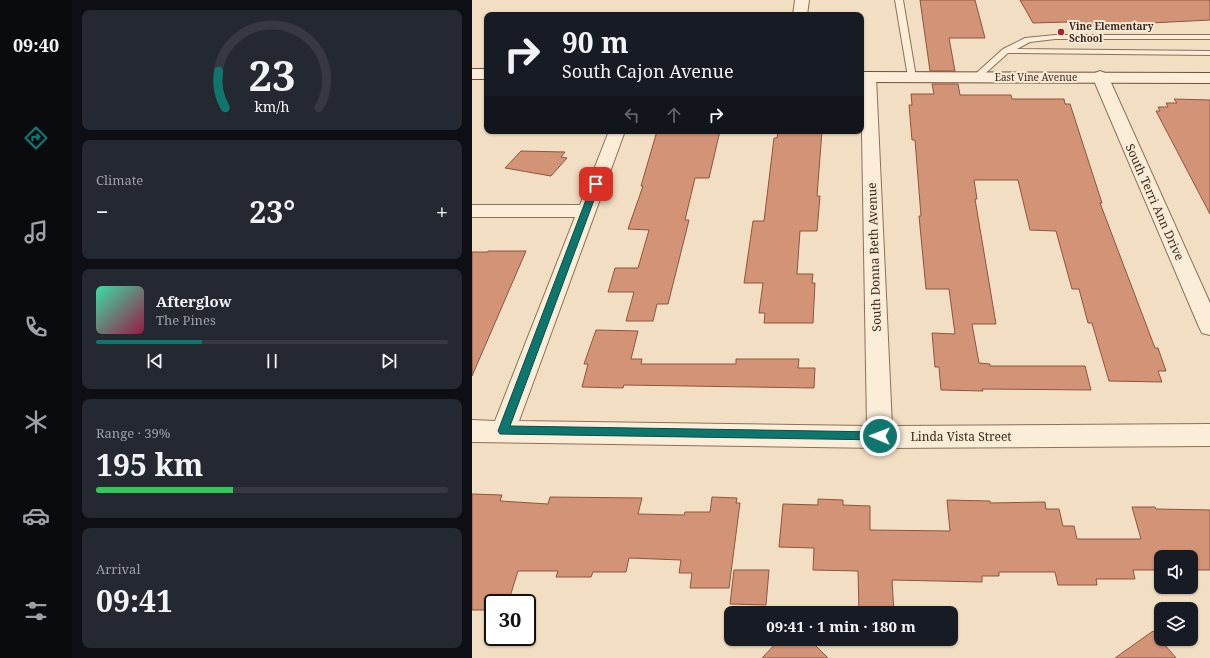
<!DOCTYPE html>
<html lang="en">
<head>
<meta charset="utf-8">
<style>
  :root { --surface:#171b24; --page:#242831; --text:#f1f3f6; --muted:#9ea1a6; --line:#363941; --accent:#0f766e }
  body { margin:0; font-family:"Noto Serif",serif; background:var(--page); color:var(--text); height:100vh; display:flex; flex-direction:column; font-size:15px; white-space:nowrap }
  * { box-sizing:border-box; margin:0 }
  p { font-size:13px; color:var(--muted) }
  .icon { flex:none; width:22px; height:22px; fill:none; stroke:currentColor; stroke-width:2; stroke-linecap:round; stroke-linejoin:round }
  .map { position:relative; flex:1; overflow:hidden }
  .sheet { display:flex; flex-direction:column; gap:10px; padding:10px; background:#0d0f14; width:400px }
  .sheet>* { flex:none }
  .top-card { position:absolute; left:12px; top:12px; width:380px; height:122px; border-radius:8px; box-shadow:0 1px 3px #0004; background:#171b24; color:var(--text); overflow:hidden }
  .buttons { position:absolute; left:682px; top:550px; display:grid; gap:8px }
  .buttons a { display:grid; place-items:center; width:44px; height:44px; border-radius:8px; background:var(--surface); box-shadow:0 1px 3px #0004; font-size:20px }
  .speed { position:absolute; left:12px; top:594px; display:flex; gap:8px; font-size:20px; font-weight:700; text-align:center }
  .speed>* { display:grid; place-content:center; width:52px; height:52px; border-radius:50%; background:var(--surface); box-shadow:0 1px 3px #0004; line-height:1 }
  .speed .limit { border:2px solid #111; border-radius:6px; background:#fff; color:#111 }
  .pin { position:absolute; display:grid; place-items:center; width:34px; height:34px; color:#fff; margin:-17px; border-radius:8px; box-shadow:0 2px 6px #0006 }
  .me { position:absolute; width:44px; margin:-22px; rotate:271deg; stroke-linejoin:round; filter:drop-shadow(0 0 3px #0008) }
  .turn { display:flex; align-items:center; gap:14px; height:84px; padding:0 12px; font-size:18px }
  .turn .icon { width:52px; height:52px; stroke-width:2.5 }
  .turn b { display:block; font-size:28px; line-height:34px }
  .lanes { display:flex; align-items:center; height:38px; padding:0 12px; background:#0003; justify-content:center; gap:20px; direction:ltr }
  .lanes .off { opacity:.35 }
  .big { font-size:30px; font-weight:700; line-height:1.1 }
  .sheet .widget { flex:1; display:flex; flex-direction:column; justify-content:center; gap:6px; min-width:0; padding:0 14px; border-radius:8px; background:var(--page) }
  .sheet .dial { align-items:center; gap:0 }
  .dial svg { height:104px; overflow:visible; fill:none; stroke:var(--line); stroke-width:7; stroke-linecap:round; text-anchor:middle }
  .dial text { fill:var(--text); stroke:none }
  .song { display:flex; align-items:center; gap:12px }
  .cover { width:48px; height:48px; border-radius:6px; background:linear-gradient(135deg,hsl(160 70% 55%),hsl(340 70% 35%)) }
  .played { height:4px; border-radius:2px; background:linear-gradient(90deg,var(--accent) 30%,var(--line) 30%) }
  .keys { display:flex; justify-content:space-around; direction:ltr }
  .heat { display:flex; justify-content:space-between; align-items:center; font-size:22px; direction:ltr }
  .charge { height:6px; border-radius:3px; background:linear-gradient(90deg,#34c759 39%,var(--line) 0) }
  .trip { position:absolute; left:252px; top:606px; width:234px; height:40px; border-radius:8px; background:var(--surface); box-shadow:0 1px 3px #0004; font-weight:700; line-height:40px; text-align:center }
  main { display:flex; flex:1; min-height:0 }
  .tabs { display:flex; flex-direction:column; width:72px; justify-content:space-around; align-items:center; background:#090b0e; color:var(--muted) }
  .tabs .icon { width:28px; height:28px }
  .tabs .on { color:var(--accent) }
  .tabs b { font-size:18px; color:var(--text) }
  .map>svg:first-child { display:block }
  .building { fill:#d39376; stroke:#8f553c }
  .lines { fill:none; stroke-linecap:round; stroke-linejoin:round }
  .lane-casing { stroke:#8e6f58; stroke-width:2 }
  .street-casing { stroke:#8e6f58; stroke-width:2 }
  .secondary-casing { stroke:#70503b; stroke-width:2 }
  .lane { fill:#fbedd8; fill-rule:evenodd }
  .street { fill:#fbedd8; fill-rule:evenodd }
  .secondary { fill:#fbedd8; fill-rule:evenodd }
  .route { fill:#0f766e; stroke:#0a4d48 }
  .poi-dot { fill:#a22331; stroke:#f8ead4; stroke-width:1.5 }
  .labels { text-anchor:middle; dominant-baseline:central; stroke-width:4; stroke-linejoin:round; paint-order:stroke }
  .far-poi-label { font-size:10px; font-weight:bold; fill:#3d291d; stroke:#f8ead4; text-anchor:start }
  .far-street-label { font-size:10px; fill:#3d291d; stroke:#f8ead4 }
  .street-label { font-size:12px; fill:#3d291d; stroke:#f8ead4 }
</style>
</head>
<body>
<main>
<nav class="tabs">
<b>09:40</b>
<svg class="icon on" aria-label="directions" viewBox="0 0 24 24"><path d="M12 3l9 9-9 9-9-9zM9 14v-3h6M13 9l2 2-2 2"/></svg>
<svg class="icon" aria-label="music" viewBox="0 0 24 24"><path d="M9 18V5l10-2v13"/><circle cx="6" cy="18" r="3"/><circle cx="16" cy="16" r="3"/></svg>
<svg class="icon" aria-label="phone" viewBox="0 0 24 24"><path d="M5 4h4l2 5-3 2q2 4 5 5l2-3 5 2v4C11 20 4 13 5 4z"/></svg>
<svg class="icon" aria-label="climate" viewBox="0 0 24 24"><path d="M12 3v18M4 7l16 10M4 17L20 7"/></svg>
<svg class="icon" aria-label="car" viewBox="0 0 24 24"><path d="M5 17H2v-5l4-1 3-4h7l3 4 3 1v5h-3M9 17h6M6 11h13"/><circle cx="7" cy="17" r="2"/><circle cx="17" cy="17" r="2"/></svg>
<svg class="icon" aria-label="filters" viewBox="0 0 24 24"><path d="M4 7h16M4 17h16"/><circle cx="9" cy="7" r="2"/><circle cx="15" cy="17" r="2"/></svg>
</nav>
<section class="sheet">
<div class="widget dial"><svg viewBox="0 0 100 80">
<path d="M14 69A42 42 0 1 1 86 69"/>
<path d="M14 69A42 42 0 0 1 9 41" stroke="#0f766e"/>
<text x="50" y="56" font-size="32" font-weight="700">23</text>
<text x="50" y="72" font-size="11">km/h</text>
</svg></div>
<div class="widget"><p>Climate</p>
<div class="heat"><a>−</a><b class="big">23°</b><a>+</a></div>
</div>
<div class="widget">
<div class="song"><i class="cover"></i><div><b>Afterglow</b><p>The Pines</p></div></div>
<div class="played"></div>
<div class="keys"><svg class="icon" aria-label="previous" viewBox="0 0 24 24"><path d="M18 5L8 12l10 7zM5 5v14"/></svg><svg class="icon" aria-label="pause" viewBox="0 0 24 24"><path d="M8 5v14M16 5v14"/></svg><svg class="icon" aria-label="next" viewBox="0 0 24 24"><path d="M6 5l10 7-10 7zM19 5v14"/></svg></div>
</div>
<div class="widget"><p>Range · 39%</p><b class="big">195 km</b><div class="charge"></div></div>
<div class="widget"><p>Arrival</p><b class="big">09:41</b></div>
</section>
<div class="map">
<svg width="738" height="658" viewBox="0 0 738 658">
  <rect width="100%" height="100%" fill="#f2dfc3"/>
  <g class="building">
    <path d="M448,0H503L513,38H477L483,71H458Z"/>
    <path d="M548,0H738V20L600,27L596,22L561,23Z"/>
    <path d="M460,84H486L488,95H539L540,99H592L593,104H598L630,203H628L683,348H686L694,371H686L690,382L637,381L620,323H616L607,289H600L584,231L558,230L546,180H502L505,199H503L524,324H500L507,363L518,364V366H613L619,390L510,389L511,391L469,390L467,367H463L460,333L483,334L477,289H454L447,216H449L443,140H440L437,105H440L439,94H462Z"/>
    <path d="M702,99L738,100V214L684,111H688L686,107H696L694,103H705Z"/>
    <path d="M185,131H248L237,178H223L213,220H217L196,304H185L181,321H154L162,292H136L143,268H166L177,230L156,229L171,186H169Z"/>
    <path d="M306,131H350L345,196H348L345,231H328L325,274H341L340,283H343L341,323H292L293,313H287L291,283H272L281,221H292L302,138H305Z"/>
    <path d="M49,151L93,152L89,157L95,158L79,176L33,168Z"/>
    <path d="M16,251H54L0,376V252H16Z"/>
    <path d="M124,330L166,331L159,359H170L169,364H264V359H327L326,368H343L342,388L152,385L151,388L110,387L116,364H112Z"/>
    <path d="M0,494L30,495L28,501L76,504L78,497L170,498L166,514L212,515L213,512H238L240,497L265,498L264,503H268L257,588H218L220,573H207L209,560L157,558L154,572H121L119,577H84L86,571H46L36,603H21V610H0Z"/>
    <path d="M346,499L371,500V505L398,506V530L478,531L475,500L518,501V503L573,502L574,509H587L591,526H602L605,539H669L660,507H683L684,509L738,510V570H719V557H689V570H661L663,579H624L625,585H586L583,572H527V576H510V582L420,580L422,613H387L386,571L341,570L342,548L307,547L311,504L346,505Z"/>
    <path d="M262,570H297L294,605L258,604Z"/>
    <path d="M681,631L704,658H643Z"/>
    <path d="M308,639H337L356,658H290Z"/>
  </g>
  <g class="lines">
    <g class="lane-casing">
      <g id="lane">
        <path d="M423,0H431L444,77L440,79L436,77Z"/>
        <path d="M583,35H738V39H583L558,42L545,49L738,51V55L536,53L507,79H504L500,77L531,49L553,38Z"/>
      </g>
    </g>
    <g class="street-casing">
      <g id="street">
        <path d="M323,0H337L335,15H321Z"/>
        <path d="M628,71L633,73L636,76L738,303V335L730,333L727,327L620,76L623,73Z"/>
        <path d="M396,72L401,74L404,77L420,426L738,424V446L408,448L0,442V420L23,421L103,217H0V205H108L137,131H153L47,421L395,426L389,76Z"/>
      </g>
    </g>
    <g class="secondary-casing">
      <g id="secondary">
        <rect x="0" y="69" width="15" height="10"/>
        <path d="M389,72L738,73V83L389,82Z"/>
      </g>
    </g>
    <use href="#lane" class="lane"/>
    <use href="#street" class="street"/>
    <use href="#secondary" class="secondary"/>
  </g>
  <path class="route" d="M124,182L128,184L38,426L408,432L412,433L413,436L412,440L28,434L26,431L120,184Z"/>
  <circle class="poi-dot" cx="589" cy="32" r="4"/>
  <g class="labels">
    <g class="far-poi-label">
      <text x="597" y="26">Vine Elementary<tspan x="597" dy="12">School</tspan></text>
    </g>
    <g class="far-street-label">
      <text x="564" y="77">East Vine Avenue</text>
    </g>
    <g class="street-label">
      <text transform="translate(683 202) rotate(66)">South Terri Ann Drive</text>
      <text transform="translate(402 257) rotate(-92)">South Donna Beth Avenue</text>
      <text x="489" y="436">Linda Vista Street</text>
    </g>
  </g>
</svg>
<div class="buttons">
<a><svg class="icon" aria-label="sound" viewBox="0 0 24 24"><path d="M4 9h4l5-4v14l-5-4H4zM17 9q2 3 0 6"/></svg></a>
<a><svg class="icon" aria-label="layers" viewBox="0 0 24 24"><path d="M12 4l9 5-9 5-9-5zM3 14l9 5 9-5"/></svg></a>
</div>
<div class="speed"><div class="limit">30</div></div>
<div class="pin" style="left:124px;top:184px;background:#d93025"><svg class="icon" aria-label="arrive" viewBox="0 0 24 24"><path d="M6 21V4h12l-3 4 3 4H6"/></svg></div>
<svg class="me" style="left:408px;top:436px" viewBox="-20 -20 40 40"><circle r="17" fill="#0f766e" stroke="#fff" stroke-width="3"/><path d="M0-11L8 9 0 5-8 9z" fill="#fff"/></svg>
<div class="trip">09:41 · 1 min · 180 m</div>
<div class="top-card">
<div class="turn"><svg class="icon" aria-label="right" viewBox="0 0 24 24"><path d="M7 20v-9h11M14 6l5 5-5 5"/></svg><div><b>90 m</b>South Cajon Avenue</div></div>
<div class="lanes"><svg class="icon off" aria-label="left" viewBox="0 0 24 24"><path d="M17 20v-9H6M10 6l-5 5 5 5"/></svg><svg class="icon off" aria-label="ahead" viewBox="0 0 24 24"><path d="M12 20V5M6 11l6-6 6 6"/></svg><svg class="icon" aria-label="right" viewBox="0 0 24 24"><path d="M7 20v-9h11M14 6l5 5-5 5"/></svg></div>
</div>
</div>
</main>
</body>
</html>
